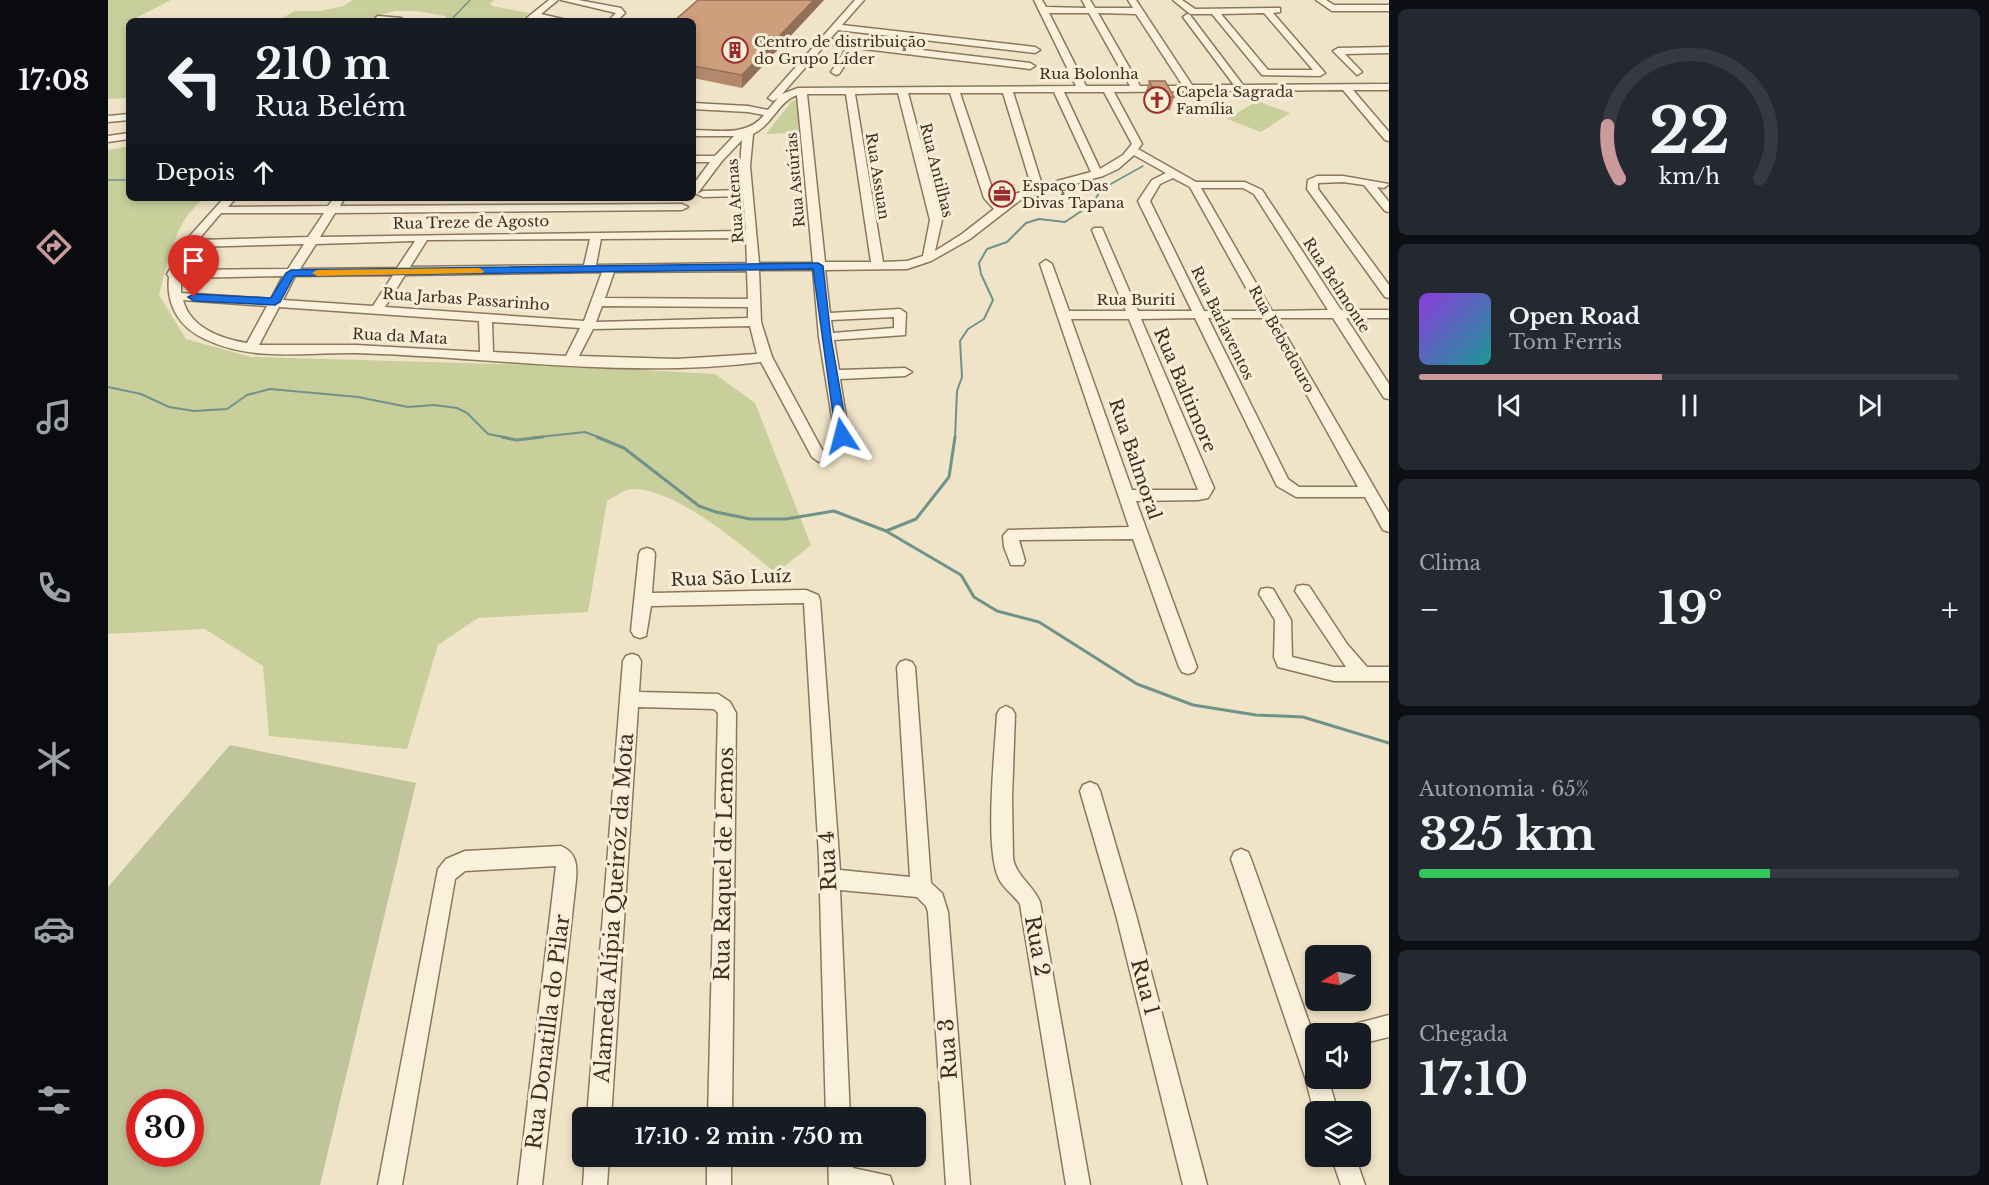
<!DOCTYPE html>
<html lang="pt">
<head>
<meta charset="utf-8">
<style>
  :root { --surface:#171b24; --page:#242831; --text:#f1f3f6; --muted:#9ea1a6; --line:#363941; --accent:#cc999b }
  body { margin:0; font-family:"Libre Baskerville",serif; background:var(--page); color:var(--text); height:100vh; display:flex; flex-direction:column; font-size:22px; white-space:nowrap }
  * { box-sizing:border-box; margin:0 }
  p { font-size:20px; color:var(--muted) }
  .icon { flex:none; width:33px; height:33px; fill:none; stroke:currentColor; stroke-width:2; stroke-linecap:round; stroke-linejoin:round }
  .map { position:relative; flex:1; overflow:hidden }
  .drawer { display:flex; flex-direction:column; gap:9px; padding:9px; background:#0d0f14; width:600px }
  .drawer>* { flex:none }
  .hud { position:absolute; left:18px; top:18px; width:570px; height:183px; border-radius:9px; box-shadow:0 3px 9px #0003; background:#171b24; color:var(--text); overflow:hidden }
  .needle { width:39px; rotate:260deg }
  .fabs { position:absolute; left:1197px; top:945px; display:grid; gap:12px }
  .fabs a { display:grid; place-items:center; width:66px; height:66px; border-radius:9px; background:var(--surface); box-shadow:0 3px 9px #0003; font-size:30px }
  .speed { position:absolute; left:18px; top:1089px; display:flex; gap:12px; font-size:30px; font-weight:700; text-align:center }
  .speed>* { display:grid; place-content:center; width:78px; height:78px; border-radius:50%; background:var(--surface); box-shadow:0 3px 9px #0003; line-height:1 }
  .speed .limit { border:9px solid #d22; background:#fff; color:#111 }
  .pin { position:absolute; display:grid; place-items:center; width:51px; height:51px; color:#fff; margin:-62px -26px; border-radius:50% 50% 50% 0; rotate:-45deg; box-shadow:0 0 6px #0007 }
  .pin .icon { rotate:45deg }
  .me { position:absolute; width:66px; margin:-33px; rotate:351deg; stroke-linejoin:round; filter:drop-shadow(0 0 4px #0008) }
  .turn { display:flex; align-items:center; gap:21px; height:126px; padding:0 30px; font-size:27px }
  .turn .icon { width:78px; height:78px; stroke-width:2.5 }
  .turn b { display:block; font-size:42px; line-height:51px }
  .then { display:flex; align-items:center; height:57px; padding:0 30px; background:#0003; gap:12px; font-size:22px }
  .big { font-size:45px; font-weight:700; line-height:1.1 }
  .drawer .card { flex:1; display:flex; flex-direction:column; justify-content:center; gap:9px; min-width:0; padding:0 21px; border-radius:9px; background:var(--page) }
  .drawer .dial { align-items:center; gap:0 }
  .dial svg { height:156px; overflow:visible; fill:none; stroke:var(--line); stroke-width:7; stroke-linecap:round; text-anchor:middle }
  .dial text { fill:var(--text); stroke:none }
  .song { display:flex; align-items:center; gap:18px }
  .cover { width:72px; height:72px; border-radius:9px; background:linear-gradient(135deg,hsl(270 70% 55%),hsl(180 70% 35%)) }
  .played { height:6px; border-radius:3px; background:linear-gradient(90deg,var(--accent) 45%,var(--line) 45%) }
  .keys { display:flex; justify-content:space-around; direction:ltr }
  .heat { display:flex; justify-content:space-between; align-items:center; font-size:33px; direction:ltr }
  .charge { height:9px; border-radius:4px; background:linear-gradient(90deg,#34c759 65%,var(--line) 0) }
  .trip { position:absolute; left:464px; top:1107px; width:354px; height:60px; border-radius:9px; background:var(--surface); box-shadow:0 3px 9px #0003; font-weight:700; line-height:60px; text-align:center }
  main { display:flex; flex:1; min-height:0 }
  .tabs { display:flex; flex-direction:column; width:108px; justify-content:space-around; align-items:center; background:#090b0e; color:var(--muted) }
  .tabs .icon { width:42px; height:42px }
  .tabs .active { color:var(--accent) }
  .tabs b { font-size:27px; color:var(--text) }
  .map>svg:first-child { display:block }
  .green { fill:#c9cf9b }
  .cemetery { fill:#bfc49a; fill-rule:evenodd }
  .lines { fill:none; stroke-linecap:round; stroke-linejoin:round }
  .stream-far2 { stroke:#6f938a; stroke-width:1.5 }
  .stream-far1 { stroke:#6f938a; stroke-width:2 }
  .stream { stroke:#6f938a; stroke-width:3 }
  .minor-casing { stroke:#8d765c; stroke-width:3 }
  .minor { fill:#faf1dc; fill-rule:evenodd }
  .wall { fill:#b2896c }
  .shaded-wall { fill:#916f58 }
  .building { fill:#cf9f7d; stroke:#916f58; stroke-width:1.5 }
  .route { fill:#1a73e8; stroke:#114b97; stroke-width:1.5 }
  .slow { fill:#f59e0b }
  .labels { text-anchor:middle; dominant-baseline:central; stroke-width:6; stroke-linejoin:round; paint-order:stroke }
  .far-poi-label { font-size:15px; fill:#3d2e20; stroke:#f7eed8; text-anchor:start }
  .far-street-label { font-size:15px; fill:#3d2e20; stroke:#f7eed8 }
  .street-label { font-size:18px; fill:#3d2e20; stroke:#f7eed8 }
  .near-street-label { font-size:21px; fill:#3d2e20; stroke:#f7eed8 }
</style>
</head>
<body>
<main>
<nav class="tabs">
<b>17:08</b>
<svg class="icon active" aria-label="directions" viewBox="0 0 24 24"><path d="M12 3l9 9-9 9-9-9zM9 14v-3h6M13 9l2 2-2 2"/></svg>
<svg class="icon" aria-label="music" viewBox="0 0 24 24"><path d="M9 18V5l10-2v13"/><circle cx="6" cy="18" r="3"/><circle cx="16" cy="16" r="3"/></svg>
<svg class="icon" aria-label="phone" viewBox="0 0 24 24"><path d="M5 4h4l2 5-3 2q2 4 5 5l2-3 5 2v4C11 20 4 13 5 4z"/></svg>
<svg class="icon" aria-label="climate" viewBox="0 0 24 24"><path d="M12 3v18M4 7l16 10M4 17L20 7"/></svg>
<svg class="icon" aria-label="car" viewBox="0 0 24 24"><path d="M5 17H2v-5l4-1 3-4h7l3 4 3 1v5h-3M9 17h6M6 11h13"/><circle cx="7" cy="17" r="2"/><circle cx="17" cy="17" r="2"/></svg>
<svg class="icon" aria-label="filters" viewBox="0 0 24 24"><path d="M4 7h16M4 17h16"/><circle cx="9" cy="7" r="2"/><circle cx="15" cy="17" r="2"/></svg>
</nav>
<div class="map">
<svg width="1281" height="1185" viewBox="0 0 1281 1185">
  <rect width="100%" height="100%" fill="#f0e4c8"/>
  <g class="green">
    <path d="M0,0H63L24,20L26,21H21V98L0,99Z"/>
    <path d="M245,0H387L382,3L384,6L421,13L411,21H334L338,16L307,11H286L253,21L222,19L212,21H170L186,11H212L235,6Z"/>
    <path d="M690,99V133L658,134L683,102Z"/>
    <path d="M1149,101L1182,113L1153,132L1119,119Z"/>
    <path d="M21,146V198H98C67,217 60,262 51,295L78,339L143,357L465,366L607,374L647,403L703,545L668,573C634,546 568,488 524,489C517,489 506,497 499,501L480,612L370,618L330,645L299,749L161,736L155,666L97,629L0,634V150Z"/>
  </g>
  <path class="cemetery" d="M122,745L308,783L212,1185H0V887ZM32,1102H82V1154H32Z"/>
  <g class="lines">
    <g class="stream-far2">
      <path d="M342,21L362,0"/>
      <path d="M0,180H21"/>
      <path d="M992,190L1035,166"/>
    </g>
    <g class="stream-far1">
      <path d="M0,387L33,394L61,407L86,411L119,409L139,395L162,389L250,397L300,407L326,405L349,408L359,413L380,434L401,438"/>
      <path d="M422,438L477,432L493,438"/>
      <path d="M847,438L849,391L854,377L852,341L860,329L876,319L885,300L873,274L871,263L879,249L899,242L918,223L931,219L957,222L978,208V203L986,202L993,189"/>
    </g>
    <g class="stream">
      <path d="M394,437L408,440L435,437"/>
      <path d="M489,437L516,448L591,506L608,512L642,519H678L726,511L778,531L853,575L866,597L889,611L931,622L1029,684L1085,705L1148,715L1195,717L1281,743"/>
      <path d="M778,531L808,519L841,477L847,437"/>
    </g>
    <g class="minor-casing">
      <g id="minor">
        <path d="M441,0H450L433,14L463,21L427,19L415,21Z"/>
        <path d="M453,0H470L513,8L517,13L509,21H500L508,13Z"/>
        <path d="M747,0H756L734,25L927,47L932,50L927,53L730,30L722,39L922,63L927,66L922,69L748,48L731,74L728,75L723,72L739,47L718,44L674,94L690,88L968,86L926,0H934L938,7L978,8L974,0H982L987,8H1025L1020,0H1028L1084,85H1126L1075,17L1079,14L1082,15L1135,85L1281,84V90H1245L1281,132V141L1277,140L1235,90L1006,92L1034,144L1030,149L1088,182H1137L1154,190L1233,310H1281V318H1238L1281,384V399L1276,398L1225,318H1168L1281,513V532L1275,530L1257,497H1188L1169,486L1087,318L1033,319L1106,488L1100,498L1090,500L1028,501L1089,667L1086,672L1080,674L1074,672L1071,667L1025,539L911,540L917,561L915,565H903L896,547L895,536L900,530L1021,527L932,264L938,260L944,264L961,311H1018L984,230L986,228H994L1030,311H1084L1030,201L1044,180L1058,173L1026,155L1010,169L995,176L915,198L862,239L823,261L799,269L717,270L722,313L792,309L798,313L797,335L726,340L731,370L797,368L804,372L797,376L732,379L741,436L739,439L734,441L727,436L711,337L705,270H651L653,322L664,357L718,457L711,462L704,457L653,362C519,379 382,357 248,353C198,352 146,362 99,340C71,328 58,305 61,277L59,274L80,238L116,198H128L120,207L220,206L225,199L230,198L235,201L232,206L574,204L580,207L574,210L227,213L212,237L638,231L635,196L595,197L589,194L595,191L634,190L632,166L634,140L614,161L589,194L585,195V185L602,162H585V156H607L626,136H585V130C610,130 639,137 656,115L640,112L585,109V103L640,106L660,110L670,98L665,101L660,98L662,96ZM941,13H981L1022,86H978ZM990,13L1028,14L1075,86H1032ZM905,92H946L983,172L934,185ZM956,92H996L1024,144L1015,155L992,169ZM790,93L822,220L815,256L799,261L775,262L747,94ZM800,93H842L876,198L886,209L854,234L827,251L834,220ZM852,93H895L924,188L907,194L893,203L887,197ZM699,94H738L763,262H717ZM689,95L705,263H651L642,166L645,134C665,124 670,102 689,95ZM1065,178L1082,187L1151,311H1096L1042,201L1052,184ZM1093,188H1135L1146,194L1220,310L1164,311ZM113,213H216L200,237L90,240ZM638,238L639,263L488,265L493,239ZM482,239L476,265L302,267L319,240ZM307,241L289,268L192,269L208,244ZM196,244L180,269L75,270L85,247ZM639,271L640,299L497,298L506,272ZM494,272L476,321L277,307L297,275ZM285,275L265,306L175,300L187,276ZM175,276L163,299L73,293V278ZM75,300L159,306L139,343C114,339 82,328 75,300ZM494,306L640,307V318L488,322ZM171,307L371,321L372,352L248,345H151ZM786,317V328L725,333L723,320ZM1100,318H1156L1250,487H1191L1180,479ZM963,319H1021L1090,490H1024ZM384,322L472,328L458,356L385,352ZM642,326L649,354L568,359L471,356L485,329Z"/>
        <path d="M1065,0H1074L1087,9L1172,8V12L1165,13L1217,73L1212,76L1154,75L1104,14H1082ZM1156,13L1205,70H1160L1113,14Z"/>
        <path d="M1208,0H1218L1226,5H1281V11H1224Z"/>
        <path d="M270,16L293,18L297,21H267L266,19Z"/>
        <path d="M1281,47V53L1237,54L1254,72L1249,75L1225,51L1230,48Z"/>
        <path d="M21,114V120L0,122V116Z"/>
        <path d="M21,133V139L0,142V136Z"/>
        <path d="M1209,176H1235L1281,184L1276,188L1269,187L1281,202V212L1277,211L1256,185L1235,182L1210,183V189L1281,285V298L1277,297L1199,189L1200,180Z"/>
        <path d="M539,548L545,550L547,554L544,593L698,590L710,595L712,600L732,870L802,877L789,667L792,662L798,660L804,662L807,667L823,883L834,893L840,912L862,1185H838L820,912L818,906L809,897L732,890L742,1118H718L711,857L696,603L543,606L538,636L532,638L526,636L523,631L531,554L533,550Z"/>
        <path d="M1195,585L1201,586L1239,644L1259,667H1281V681H1226L1170,667L1166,657L1167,620L1151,594L1153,589L1159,588L1165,589L1183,620L1184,657L1226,667H1238L1187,591L1189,586Z"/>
        <path d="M524,654L530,656L533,661L531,692L610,694L622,702L628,713L624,1118H600L610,713L606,709L530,707L503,1118H479L515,661L518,656Z"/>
        <path d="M898,706L904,709L907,714L904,798L905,858C908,876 925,885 932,902L982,1185H958L912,904C906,895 896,889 891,879C876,848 887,752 889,714L892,709Z"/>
        <path d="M982,782L989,785L992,791L1028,915L1099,1185H1075L1008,915L972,791L975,785Z"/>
        <path d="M453,846C469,853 469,865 468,880L434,1185H410L448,866L357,871L347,879L294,1185H270L330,869L338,859L357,851Z"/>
        <path d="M1133,849L1140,852L1143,859L1208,1042V1078H1220L1230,1112H1208V1115L1206,1112L1197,1077L1123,859L1126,852Z"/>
        <path d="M1281,1015V1037L1252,1044V1034H1236L1239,1026Z"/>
        <path d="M477,1156H501L499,1185H475Z"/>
        <rect x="599" y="1156" width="24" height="29"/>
        <path d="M720,1156H744L745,1168L782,1176L785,1185H721Z"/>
        <path d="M1223,1156H1247L1257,1185H1233Z"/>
      </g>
    </g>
    <use href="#minor" class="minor"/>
  </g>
  <g class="wall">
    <path d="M716,0L634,88L585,78V21Z"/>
    <path d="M1041,81L1066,97L1062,110H1046L1037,94Z"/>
  </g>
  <path class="shaded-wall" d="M706,0H716L634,88V75Z"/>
  <g class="building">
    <path d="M590,0H706L634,75L585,66V21H566Z"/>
    <path d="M1041,81H1057L1066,97H1050Z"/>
  </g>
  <path class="route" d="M710,263L715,266L723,338L740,436L734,440L728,436L705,269L186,276L172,302L167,305L86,301L80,297L86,294L163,298L178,273L183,270Z"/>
  <path class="slow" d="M371,268L376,271L375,273L209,276L204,273L209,270Z"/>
  <defs>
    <g id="building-ring" transform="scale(1.35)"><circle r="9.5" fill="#f7eed8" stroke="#9e2a2b" stroke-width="1.5"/><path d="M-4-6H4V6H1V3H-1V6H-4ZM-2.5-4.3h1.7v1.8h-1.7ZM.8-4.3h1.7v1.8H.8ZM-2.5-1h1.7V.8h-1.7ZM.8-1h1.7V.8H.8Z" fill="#9e2a2b"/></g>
    <g id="church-ring" transform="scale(1.35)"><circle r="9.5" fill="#f7eed8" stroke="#9e2a2b" stroke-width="1.5"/><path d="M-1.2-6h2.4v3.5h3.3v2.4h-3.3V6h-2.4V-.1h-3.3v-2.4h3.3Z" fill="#9e2a2b"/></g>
    <g id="office-ring" transform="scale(1.35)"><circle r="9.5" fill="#f7eed8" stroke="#9e2a2b" stroke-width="1.5"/><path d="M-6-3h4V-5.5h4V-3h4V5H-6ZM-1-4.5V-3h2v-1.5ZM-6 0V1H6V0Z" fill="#9e2a2b"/></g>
  </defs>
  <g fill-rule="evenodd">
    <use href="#building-ring" x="627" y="50"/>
    <use href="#church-ring" x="1049" y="100"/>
    <use href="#office-ring" x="894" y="194"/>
  </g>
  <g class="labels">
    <g class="far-poi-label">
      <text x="646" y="41">Centro de distribuição<tspan x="646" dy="17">do Grupo Líder</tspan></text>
      <text x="1068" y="91">Capela Sagrada<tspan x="1068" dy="17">Família</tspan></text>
      <text x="914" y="185">Espaço Das<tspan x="914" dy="17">Divas Tapana</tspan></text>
    </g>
    <g class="far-street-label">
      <text x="981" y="73">Rua Bolonha</text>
      <text transform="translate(829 170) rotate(76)">Rua Antilhas</text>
      <text transform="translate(770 176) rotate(81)">Rua Assuan</text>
      <text transform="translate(687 180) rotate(-95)">Rua Astúrias</text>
      <text transform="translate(627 201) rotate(-94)">Rua Atenas</text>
      <text transform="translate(363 222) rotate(-1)">Rua Treze de Agosto</text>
      <text transform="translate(1229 285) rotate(57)">Rua Belmonte</text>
      <text transform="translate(358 299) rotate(4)">Rua Jarbas Passarinho</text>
      <text x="1028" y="299">Rua Buriti</text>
      <text transform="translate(1115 323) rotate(64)">Rua Barlaventos</text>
      <text transform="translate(292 336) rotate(3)">Rua da Mata</text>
      <text transform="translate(1174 339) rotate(61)">Rua Bebedouro</text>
    </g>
    <g class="street-label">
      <text transform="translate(1077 390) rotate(67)">Rua Baltimore</text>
      <text transform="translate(1027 459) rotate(71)">Rua Balmoral</text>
      <text transform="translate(623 578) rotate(-2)">Rua São Luíz</text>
    </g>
    <g class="near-street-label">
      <text transform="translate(720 861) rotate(-93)">Rua 4</text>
      <text transform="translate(616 864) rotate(-89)">Rua Raquel de Lemos</text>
      <text transform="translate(506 908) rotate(-86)">Alameda Alípia Queiróz da Mota</text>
      <text transform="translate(929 946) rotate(80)">Rua 2</text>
      <text transform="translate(1037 987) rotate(75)">Rua 1</text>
      <text transform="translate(440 1032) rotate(-83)">Rua Donatilla do Pilar</text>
      <text transform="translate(840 1049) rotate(-94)">Rua 3</text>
    </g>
  </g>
</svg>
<div class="fabs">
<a><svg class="needle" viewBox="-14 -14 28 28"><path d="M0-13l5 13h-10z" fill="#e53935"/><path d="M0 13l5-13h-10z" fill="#9ea1a6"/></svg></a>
<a><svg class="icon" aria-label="sound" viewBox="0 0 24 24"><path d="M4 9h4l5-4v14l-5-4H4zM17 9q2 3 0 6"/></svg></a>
<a><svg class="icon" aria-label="layers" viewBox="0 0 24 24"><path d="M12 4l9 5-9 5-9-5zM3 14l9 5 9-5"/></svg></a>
</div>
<div class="speed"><div class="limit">30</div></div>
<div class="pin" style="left:86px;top:297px;background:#d93025"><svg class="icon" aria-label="arrive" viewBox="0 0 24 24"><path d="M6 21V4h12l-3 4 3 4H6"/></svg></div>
<svg class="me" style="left:734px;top:436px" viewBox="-20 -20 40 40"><path d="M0-17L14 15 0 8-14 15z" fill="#1a73e8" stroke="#fff" stroke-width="4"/></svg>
<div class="trip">17:10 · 2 min · 750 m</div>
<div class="hud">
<div class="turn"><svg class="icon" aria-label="left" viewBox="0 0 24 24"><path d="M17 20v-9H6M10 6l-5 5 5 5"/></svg><div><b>210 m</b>Rua Belém</div></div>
<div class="then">Depois<svg class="icon" aria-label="ahead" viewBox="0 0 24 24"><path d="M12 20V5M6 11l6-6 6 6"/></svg></div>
</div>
</div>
<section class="drawer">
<div class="card dial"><svg viewBox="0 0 100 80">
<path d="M14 69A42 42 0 1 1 86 69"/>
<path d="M14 69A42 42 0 0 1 8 42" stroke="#cc999b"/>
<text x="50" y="56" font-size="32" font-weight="700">22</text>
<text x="50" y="72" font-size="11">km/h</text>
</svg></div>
<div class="card">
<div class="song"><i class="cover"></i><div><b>Open Road</b><p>Tom Ferris</p></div></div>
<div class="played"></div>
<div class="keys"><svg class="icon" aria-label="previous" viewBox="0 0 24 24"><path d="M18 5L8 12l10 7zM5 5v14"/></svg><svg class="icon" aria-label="pause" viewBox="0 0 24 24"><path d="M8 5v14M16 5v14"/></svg><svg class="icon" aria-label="next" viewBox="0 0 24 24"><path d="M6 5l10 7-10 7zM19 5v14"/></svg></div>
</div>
<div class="card"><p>Clima</p>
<div class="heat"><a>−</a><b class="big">19°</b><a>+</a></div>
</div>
<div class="card"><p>Autonomia · 65%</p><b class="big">325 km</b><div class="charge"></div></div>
<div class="card"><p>Chegada</p><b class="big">17:10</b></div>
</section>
</main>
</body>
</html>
